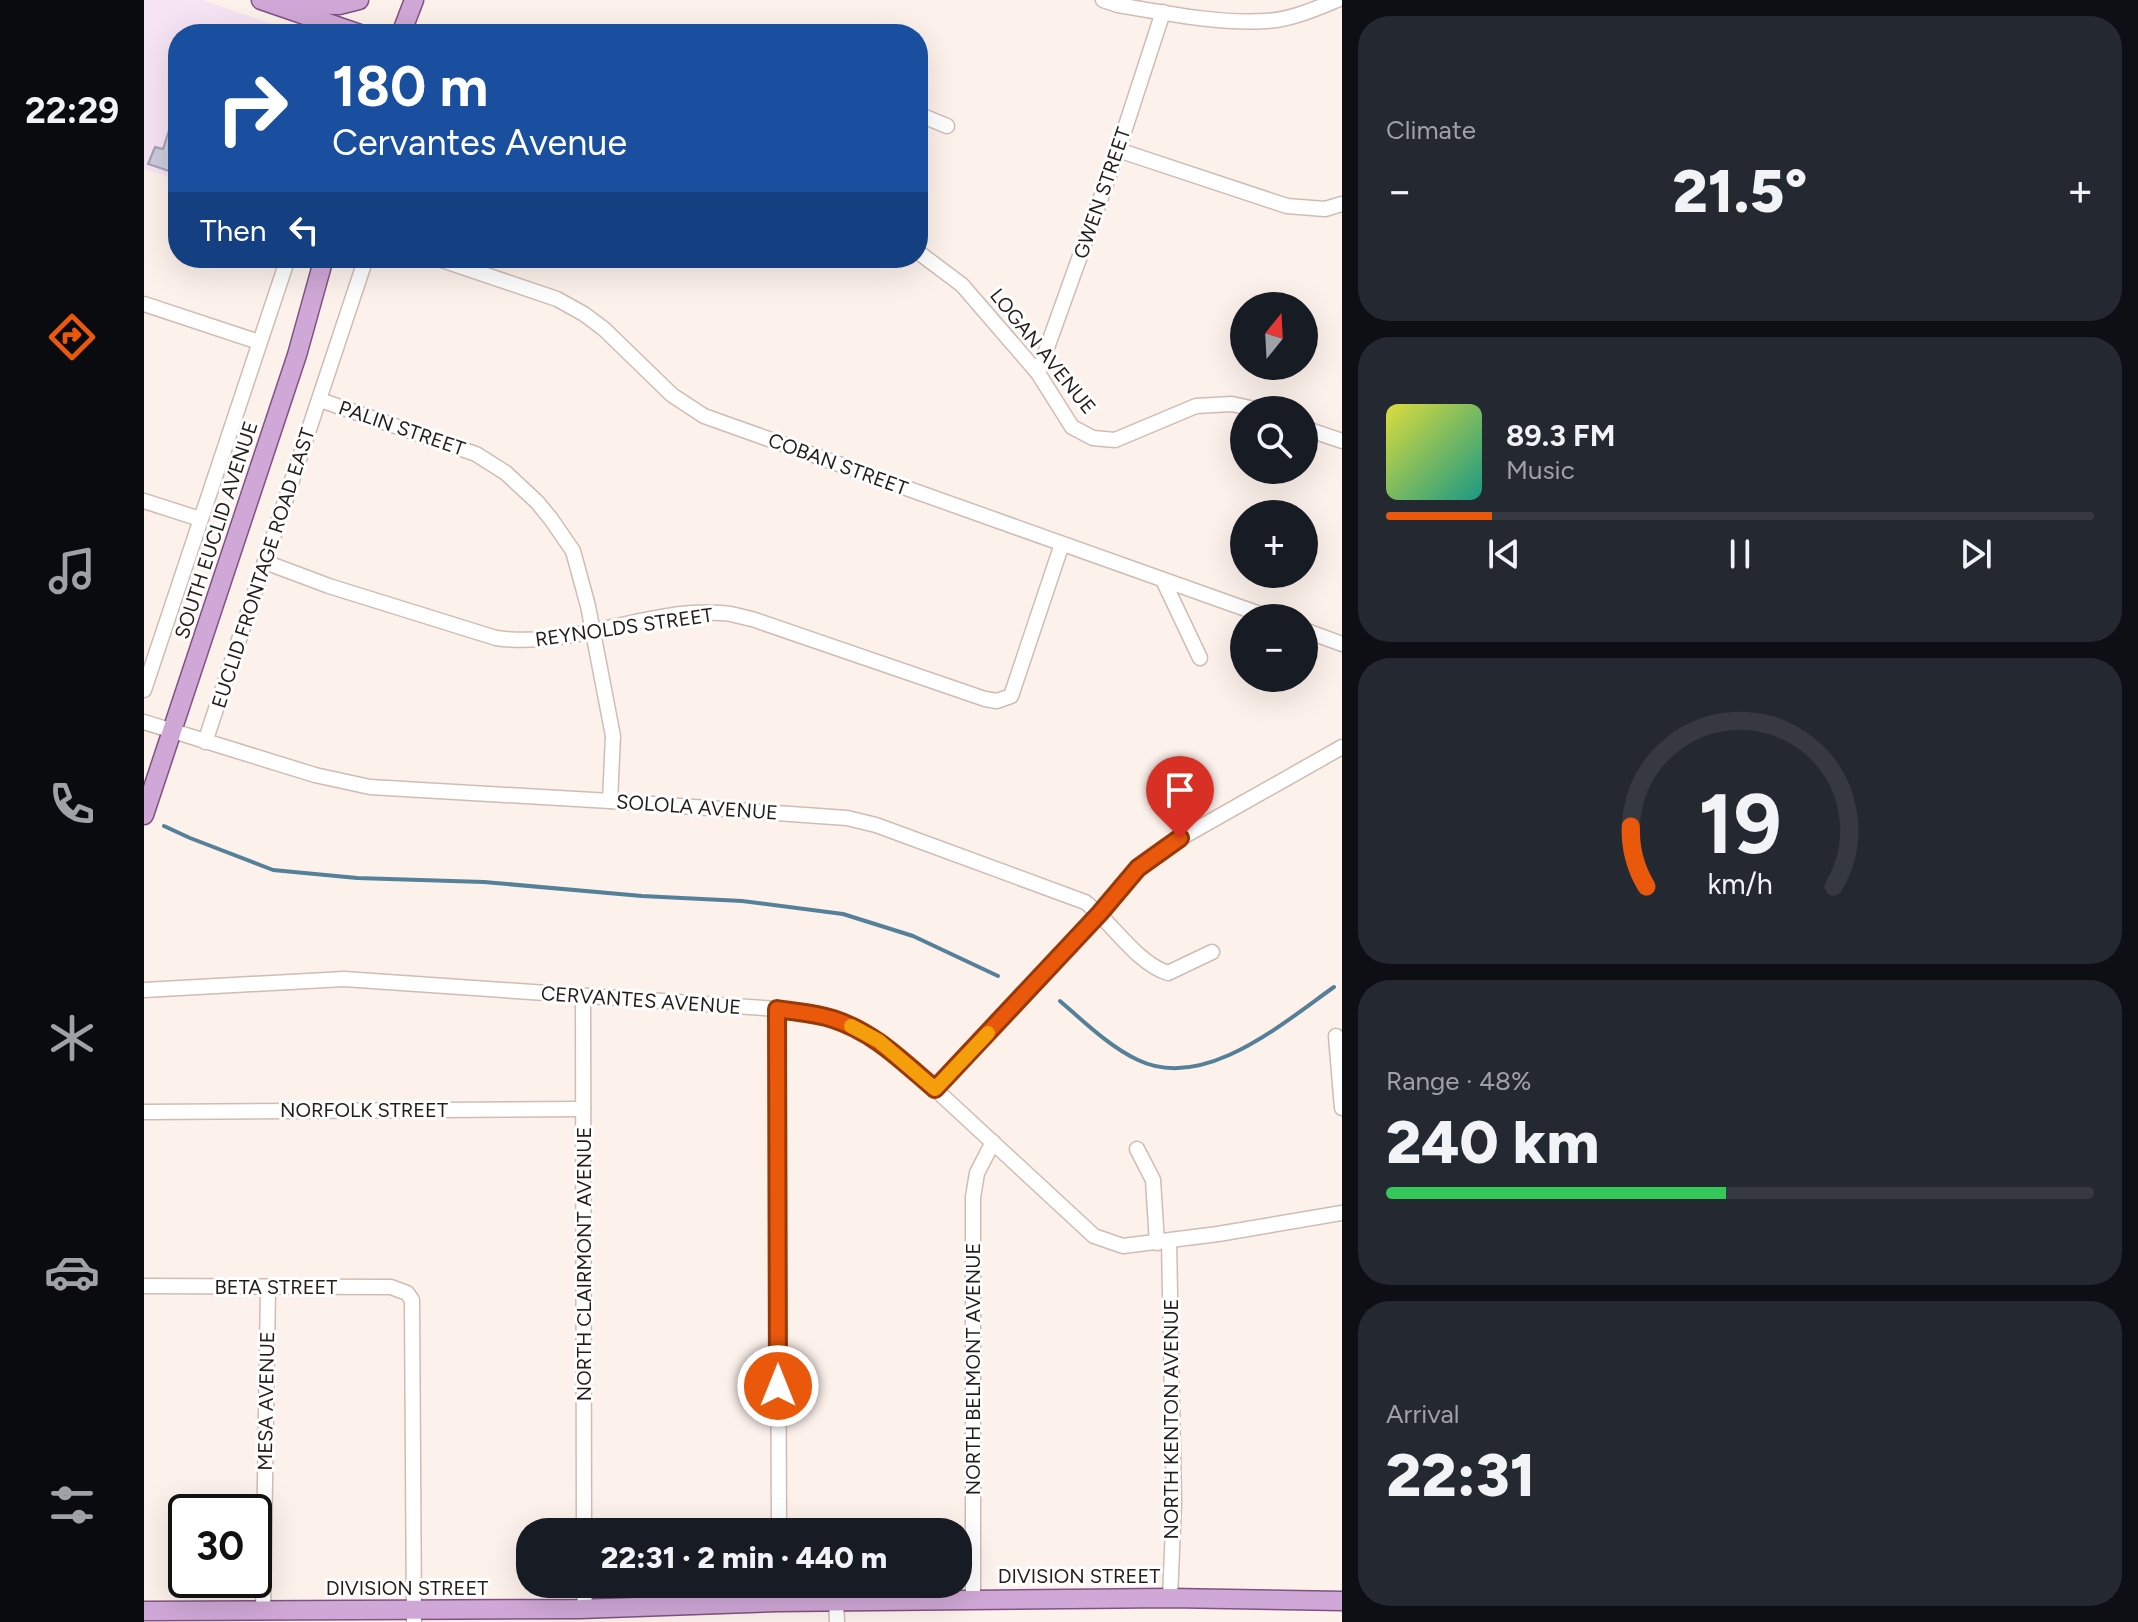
<!DOCTYPE html>
<html lang="en">
<head>
<meta charset="utf-8">
<style>
  :root { --surface:#171b24; --page:#242831; --text:#f1f3f6; --muted:#9ea1a6; --line:#363941; --accent:#ea580c }
  body { margin:0; font-family:Figtree,sans-serif; background:var(--page); color:var(--text); height:100vh; display:flex; flex-direction:column; font-size:30px; white-space:nowrap }
  * { box-sizing:border-box; margin:0 }
  p { font-size:26px; color:var(--muted) }
  .icon { flex:none; width:44px; height:44px; fill:none; stroke:currentColor; stroke-width:2; stroke-linecap:round; stroke-linejoin:round }
  .map { position:relative; flex:1; overflow:hidden }
  .sheet { display:flex; flex-direction:column; gap:16px; padding:16px; background:#0d0f14; width:796px }
  .sheet>* { flex:none }
  .guide { position:absolute; left:24px; top:24px; width:760px; height:244px; border-radius:32px; box-shadow:0 8px 32px #0002; background:#1a4fa0; color:#fff; overflow:hidden }
  .needle { width:52px; rotate:18deg }
  .controls { position:absolute; left:1086px; top:292px; display:grid; gap:16px }
  .controls a { display:grid; place-items:center; width:88px; height:88px; border-radius:50%; background:var(--surface); box-shadow:0 8px 32px #0002; font-size:40px }
  .speed { position:absolute; left:24px; top:1494px; display:flex; gap:16px; font-size:40px; font-weight:700; text-align:center }
  .speed>* { display:grid; place-content:center; width:104px; height:104px; border-radius:50%; background:var(--surface); box-shadow:0 8px 32px #0002; line-height:1 }
  .speed .limit { border:4px solid #111; border-radius:12px; background:#fff; color:#111 }
  .pin { position:absolute; display:grid; place-items:center; width:68px; height:68px; color:#fff; margin:-82px -34px; border-radius:50% 50% 50% 0; rotate:-45deg; box-shadow:0 0 8px #0007 }
  .pin .icon { rotate:45deg }
  .me { position:absolute; width:88px; margin:-44px; rotate:0deg; stroke-linejoin:round; filter:drop-shadow(0 0 6px #0008) }
  .turn { display:flex; align-items:center; gap:28px; height:168px; padding:0 32px; font-size:36px }
  .turn .icon { width:104px; height:104px; stroke-width:2.5 }
  .turn b { display:block; font-size:56px; line-height:68px }
  .then { display:flex; align-items:center; height:76px; padding:0 32px; background:#0003; gap:16px; font-size:30px }
  .big { font-size:60px; font-weight:800; line-height:1.1 }
  .sheet .widget { flex:1; display:flex; flex-direction:column; justify-content:center; gap:12px; min-width:0; padding:0 28px; border-radius:32px; background:var(--page) }
  .sheet .dial { align-items:center; gap:0 }
  .dial svg { height:208px; overflow:visible; fill:none; stroke:var(--line); stroke-width:7; stroke-linecap:round; text-anchor:middle }
  .dial text { fill:var(--text); stroke:none }
  .song { display:flex; align-items:center; gap:24px }
  .cover { width:96px; height:96px; border-radius:12px; background:linear-gradient(135deg,hsl(60 70% 55%),hsl(170 70% 35%)) }
  .played { height:8px; border-radius:4px; background:linear-gradient(90deg,var(--accent) 15%,var(--line) 15%) }
  .keys { display:flex; justify-content:space-around; direction:ltr }
  .heat { display:flex; justify-content:space-between; align-items:center; font-size:44px; direction:ltr }
  .charge { height:12px; border-radius:6px; background:linear-gradient(90deg,#34c759 48%,var(--line) 0) }
  .trip { position:absolute; left:372px; top:1518px; width:456px; height:80px; border-radius:32px; background:var(--surface); box-shadow:0 8px 32px #0002; font-weight:800; line-height:80px; text-align:center }
  main { display:flex; flex:1; min-height:0 }
  .tab-bar { display:flex; flex-direction:column; width:144px; justify-content:space-around; align-items:center; background:#090b0e; color:var(--muted) }
  .tab-bar .icon { width:56px; height:56px }
  .tab-bar .on { color:var(--accent) }
  .tab-bar b { font-size:36px; color:var(--text) }
  .map>svg:first-child { display:block }
  .commercial { fill:#f6e3f4 }
  .lines { fill:none; stroke-linecap:round; stroke-linejoin:round }
  .stream { stroke:#548199; stroke-width:4 }
  .building { fill:#cccbdd; stroke:#a2a1b2; stroke-width:2 }
  .minor-casing { stroke:#cfbdb3; stroke-width:17 }
  .major-casing { stroke:#7f5283; stroke-width:21 }
  .minor { stroke:#fff; stroke-width:14 }
  .major { stroke:#d0a8d7; stroke-width:18 }
  .route-casing { stroke:#983908; stroke-width:20 }
  .route { stroke:#ea580c; stroke-width:14 }
  .slow { stroke:#f59e0b; stroke-width:14 }
  .labels { text-anchor:middle; dominant-baseline:central; stroke-width:6; stroke-linejoin:round; paint-order:stroke }
  .street-label { font-size:20px; fill:#241e1a; stroke:#fff }
</style>
</head>
<body>
<main>
<nav class="tab-bar">
<b>22:29</b>
<svg class="icon on" aria-label="directions" viewBox="0 0 24 24"><path d="M12 3l9 9-9 9-9-9zM9 14v-3h6M13 9l2 2-2 2"/></svg>
<svg class="icon" aria-label="music" viewBox="0 0 24 24"><path d="M9 18V5l10-2v13"/><circle cx="6" cy="18" r="3"/><circle cx="16" cy="16" r="3"/></svg>
<svg class="icon" aria-label="phone" viewBox="0 0 24 24"><path d="M5 4h4l2 5-3 2q2 4 5 5l2-3 5 2v4C11 20 4 13 5 4z"/></svg>
<svg class="icon" aria-label="climate" viewBox="0 0 24 24"><path d="M12 3v18M4 7l16 10M4 17L20 7"/></svg>
<svg class="icon" aria-label="car" viewBox="0 0 24 24"><path d="M5 17H2v-5l4-1 3-4h7l3 4 3 1v5h-3M9 17h6M6 11h13"/><circle cx="7" cy="17" r="2"/><circle cx="17" cy="17" r="2"/></svg>
<svg class="icon" aria-label="filters" viewBox="0 0 24 24"><path d="M4 7h16M4 17h16"/><circle cx="9" cy="7" r="2"/><circle cx="15" cy="17" r="2"/></svg>
</nav>
<div class="map">
<svg width="1198" height="1622" viewBox="0 0 1198 1622">
  <rect width="100%" height="100%" fill="#fdf1eb"/>
  <path class="commercial" d="M0,0H58L159,34H34V180L0,169Z"/>
  <g class="lines">
    <g class="stream">
      <path d="M20,826L46,838L129,870L213,878L340,882L498,896L598,901L699,914L769,936L854,976"/>
      <path d="M916,1001C939,1021 966,1047 994,1060C1060,1092 1139,1023 1190,987"/>
    </g>
  </g>
  <path class="building" d="M34,102V154L28,172L4,164L11,147L19,149Z"/>
  <g class="lines">
    <g class="minor-casing">
      <g id="minor">
        <path d="M959,0L974,5C1022,13 1073,24 1122,21C1146,20 1171,9 1193,0"/>
        <path d="M774,114L803,126"/>
        <path d="M974,150L1143,206L1181,209L1198,204"/>
        <path d="M774,252L818,285L894,373L928,427L949,438L971,440L1052,406L1088,404L1115,410"/>
        <path d="M292,258L413,299L440,314L460,329L528,395L560,416L1127,618"/>
        <path d="M0,304L115,342"/>
        <path d="M894,373L974,150L1019,12"/>
        <path d="M176,400L332,454L362,473L393,502L407,519L429,551L444,606L469,736L466,801"/>
        <path d="M1160,428L1198,441"/>
        <path d="M0,501L56,519"/>
        <path d="M121,562L185,586L352,638C428,649 501,608 577,613C587,613 598,617 608,619L841,699L853,701L867,696L918,544"/>
        <path d="M1019,580L1056,658"/>
        <path d="M1160,630L1198,644"/>
        <path d="M0,690L144,258"/>
        <path d="M0,722L171,775L226,787L466,801L703,818L732,825L941,902C968,922 992,963 1024,973L1068,952"/>
        <path d="M61,742L222,258"/>
        <path d="M0,990L200,979L633,1009L686,1018L715,1029L735,1041L791,1089L950,1236L979,1246L1074,1234L1198,1213"/>
        <path d="M439,996L440,1532"/>
        <path d="M633,1009L635,1532"/>
        <path d="M1192,1036L1198,1108"/>
        <path d="M791,1089L956,913L994,868L1021,847L1198,747"/>
        <path d="M0,1112L439,1109"/>
        <path d="M993,1149L1009,1180L1013,1243"/>
        <path d="M1025,1241L1030,1503L1026,1598"/>
        <path d="M0,1286L247,1287L263,1293L268,1300L270,1622"/>
        <path d="M440,1584L441,1609"/>
        <path d="M829,1599V1197L833,1173L849,1142"/>
        <path d="M692,1601L693,1622"/>
        <path d="M634,1602L635,1584"/>
        <path d="M119,1611L124,1287"/>
      </g>
    </g>
    <g class="major-casing">
      <g id="major">
        <path d="M117,0L216,34"/>
        <path d="M147,4L195,5L215,0"/>
        <path d="M257,34L270,0"/>
        <path d="M0,815L153,355L180,258"/>
        <path d="M0,1611L436,1609L634,1602L1026,1598L1198,1601"/>
      </g>
    </g>
    <use href="#minor" class="minor"/>
    <use href="#major" class="major"/>
  </g>
  <g class="lines">
    <g class="route-casing">
      <path id="route" d="M634,1386L633,1009C651,1012 671,1013 689,1019C730,1032 759,1062 791,1089L956,913L994,868L1036,838"/>
    </g>
    <use href="#route" class="route"/>
    <path class="slow" d="M707,1026L735,1041L791,1089L844,1033"/>
  </g>
  <g class="labels">
    <g class="street-label">
      <text transform="translate(958 193) rotate(-71)">GWEN STREET</text>
      <text transform="translate(899 351) rotate(51)">LOGAN AVENUE</text>
      <text transform="translate(258 428) rotate(19)">PALIN STREET</text>
      <text transform="translate(694 464) rotate(20)">COBAN STREET</text>
      <text transform="translate(72 530) rotate(-72)">SOUTH EUCLID AVENUE</text>
      <text transform="translate(119 568) rotate(-72)">EUCLID FRONTAGE ROAD EAST</text>
      <text transform="translate(480 627) rotate(-8)">REYNOLDS STREET</text>
      <text transform="translate(553 807) rotate(4)">SOLOLA AVENUE</text>
      <text transform="translate(497 1000) rotate(4)">CERVANTES AVENUE</text>
      <text x="220" y="1110">NORFOLK STREET</text>
      <text transform="translate(440 1264) rotate(-90)">NORTH CLAIRMONT AVENUE</text>
      <text x="132" y="1287">BETA STREET</text>
      <text transform="translate(829 1369) rotate(-90)">NORTH BELMONT AVENUE</text>
      <text transform="translate(122 1401) rotate(-89)">MESA AVENUE</text>
      <text transform="translate(1027 1419) rotate(-90)">NORTH KENTON AVENUE</text>
      <text x="935" y="1576">DIVISION STREET</text>
      <text x="263" y="1588">DIVISION STREET</text>
    </g>
  </g>
</svg>
<div class="controls">
<a><svg class="needle" viewBox="-14 -14 28 28"><path d="M0-13l5 13h-10z" fill="#e53935"/><path d="M0 13l5-13h-10z" fill="#9ea1a6"/></svg></a>
<a><svg class="icon" aria-label="search" viewBox="0 0 24 24"><circle cx="10" cy="10" r="6"/><path d="M15 15l6 6"/></svg></a>
<a>+</a>
<a>−</a>
</div>
<div class="speed"><div class="limit">30</div></div>
<div class="pin" style="left:1036px;top:838px;background:#d93025"><svg class="icon" aria-label="arrive" viewBox="0 0 24 24"><path d="M6 21V4h12l-3 4 3 4H6"/></svg></div>
<svg class="me" style="left:634px;top:1386px" viewBox="-20 -20 40 40"><circle r="17" fill="#ea580c" stroke="#fff" stroke-width="3"/><path d="M0-11L8 9 0 5-8 9z" fill="#fff"/></svg>
<div class="trip">22:31 · 2 min · 440 m</div>
<div class="guide">
<div class="turn"><svg class="icon" aria-label="right" viewBox="0 0 24 24"><path d="M7 20v-9h11M14 6l5 5-5 5"/></svg><div><b>180 m</b>Cervantes Avenue</div></div>
<div class="then">Then<svg class="icon" aria-label="left" viewBox="0 0 24 24"><path d="M17 20v-9H6M10 6l-5 5 5 5"/></svg></div>
</div>
</div>
<section class="sheet">
<div class="widget"><p>Climate</p>
<div class="heat"><a>−</a><b class="big">21.5°</b><a>+</a></div>
</div>
<div class="widget">
<div class="song"><i class="cover"></i><div><b>89.3 FM</b><p>Music</p></div></div>
<div class="played"></div>
<div class="keys"><svg class="icon" aria-label="previous" viewBox="0 0 24 24"><path d="M18 5L8 12l10 7zM5 5v14"/></svg><svg class="icon" aria-label="pause" viewBox="0 0 24 24"><path d="M8 5v14M16 5v14"/></svg><svg class="icon" aria-label="next" viewBox="0 0 24 24"><path d="M6 5l10 7-10 7zM19 5v14"/></svg></div>
</div>
<div class="widget dial"><svg viewBox="0 0 100 80">
<path d="M14 69A42 42 0 1 1 86 69"/>
<path d="M14 69A42 42 0 0 1 8 46" stroke="#ea580c"/>
<text x="50" y="56" font-size="32" font-weight="700">19</text>
<text x="50" y="72" font-size="11">km/h</text>
</svg></div>
<div class="widget"><p>Range · 48%</p><b class="big">240 km</b><div class="charge"></div></div>
<div class="widget"><p>Arrival</p><b class="big">22:31</b></div>
</section>
</main>
</body>
</html>
